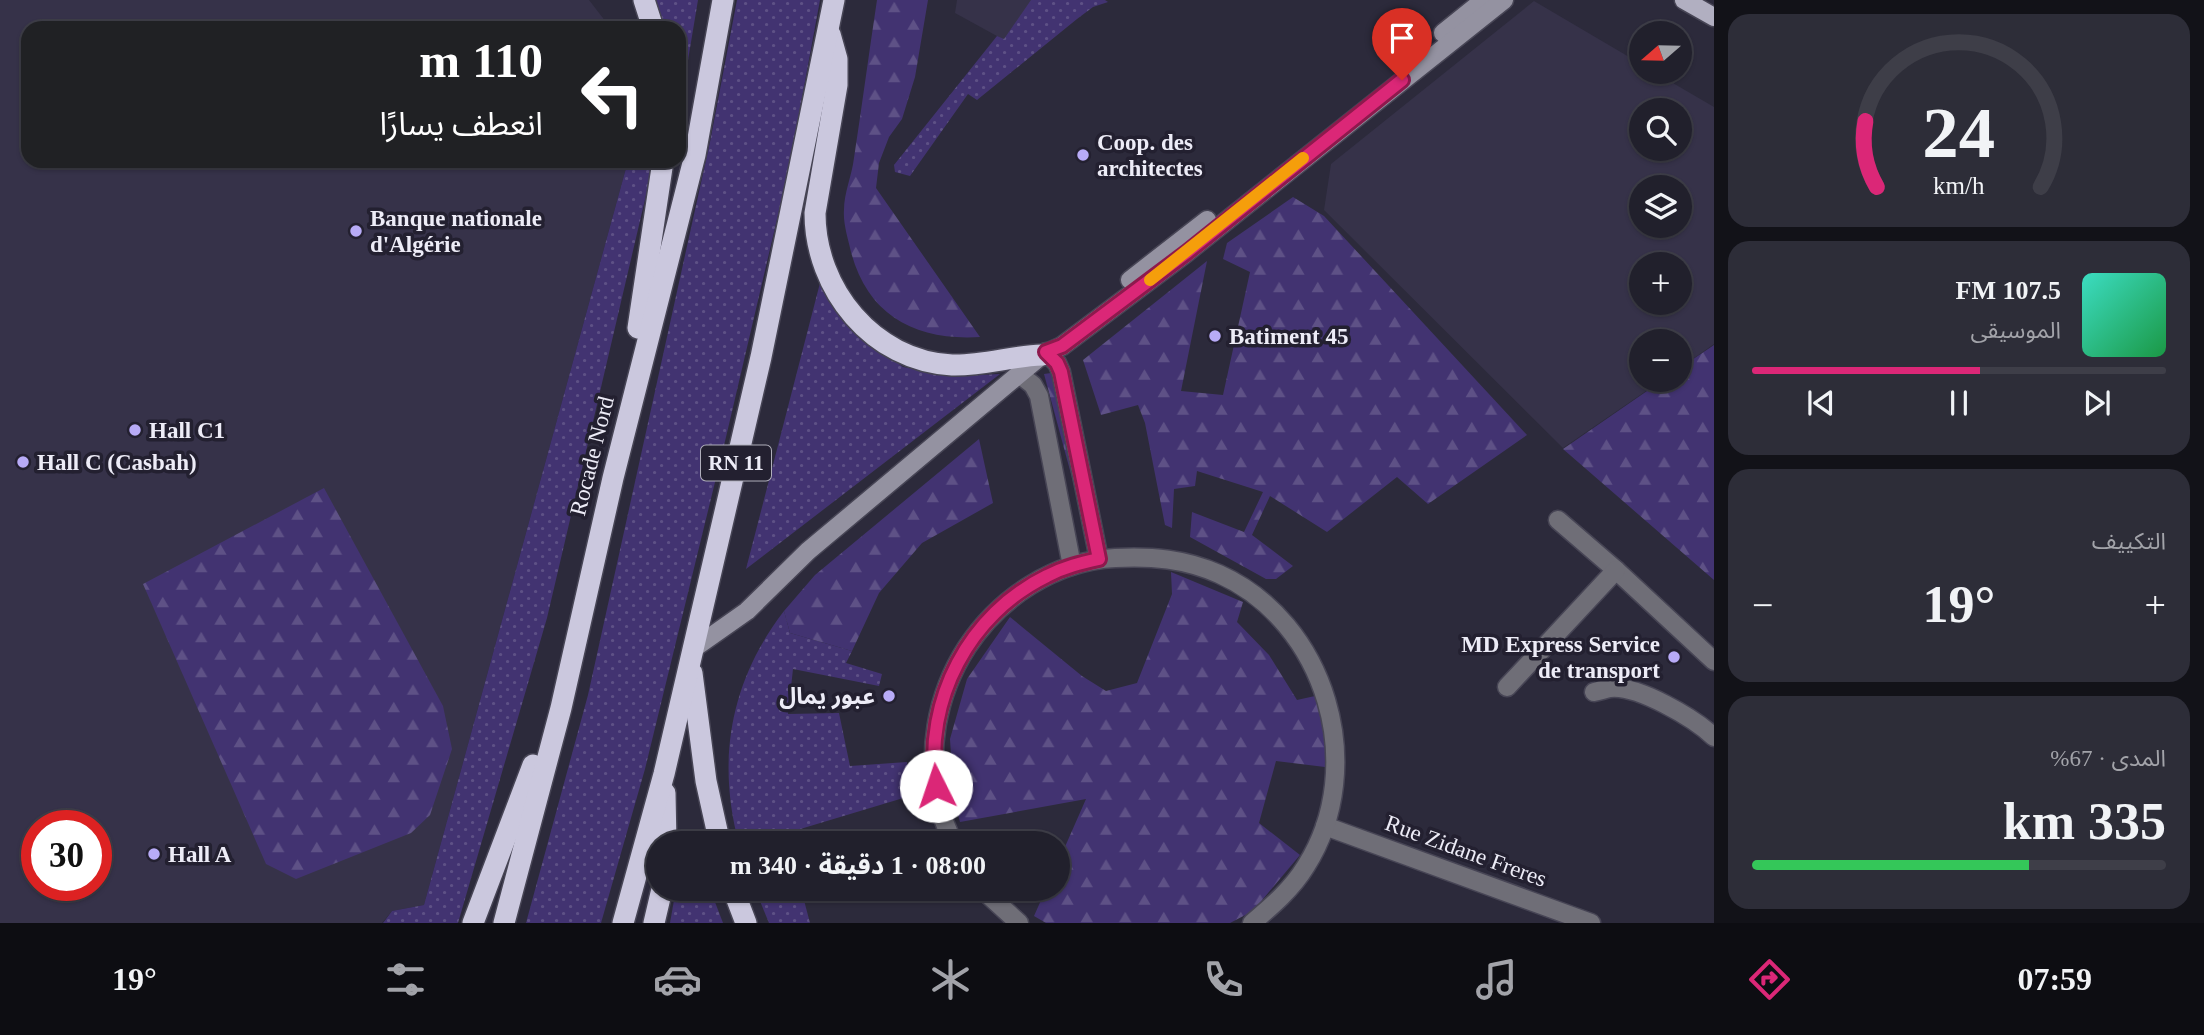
<!DOCTYPE html>
<html lang="ar">
<head>
<meta charset="utf-8">
<style>
  :root { --surface:#21202c; --page:#2d2d38; --text:#f1f3f6; --muted:#a2a3a9; --line:#3e3e48; --accent:#db2777 }
  body { margin:0; font-family:"Times New Roman","Noto Sans Arabic",serif; background:var(--page); color:var(--text); direction:rtl; height:100vh; display:flex; flex-direction:column; font-size:26px; white-space:nowrap }
  * { box-sizing:border-box; margin:0 }
  p { font-size:23px; color:var(--muted) }
  .icon { flex:none; width:38px; height:38px; fill:none; stroke:currentColor; stroke-width:2; stroke-linecap:round; stroke-linejoin:round }
  .map { position:relative; flex:1; overflow:hidden; direction:ltr }
  .side { display:flex; flex-direction:column; gap:14px; padding:14px; background:#121218; width:490px }
  .side>* { flex:none }
  .guide { position:absolute; left:21px; top:21px; width:665px; height:147px; border-radius:21px; box-shadow:0 2px 5px #0004,0 0 0 2px var(--line); direction:rtl; background:#202124; color:#fff; overflow:hidden }
  .needle { width:46px; rotate:250deg }
  .tools { position:absolute; left:1629px; top:21px; display:grid; gap:14px }
  .tools a { display:grid; place-items:center; width:63px; height:63px; border-radius:50%; background:var(--surface); box-shadow:0 2px 5px #0004,0 0 0 2px var(--line); font-size:35px }
  .speed { position:absolute; left:21px; top:810px; display:flex; gap:14px; font-size:35px; font-weight:700; text-align:center }
  .speed>* { display:grid; place-content:center; width:91px; height:91px; border-radius:50%; background:var(--surface); box-shadow:0 2px 5px #0004,0 0 0 2px var(--line); line-height:1 }
  .speed .limit { border:10px solid #d22; background:#fff; color:#111 }
  .pin { position:absolute; display:grid; place-items:center; width:60px; height:60px; color:#fff; margin:-72px -30px; border-radius:50% 50% 50% 0; rotate:-45deg; box-shadow:0 0 7px #0007 }
  .pin .icon { rotate:45deg }
  .me { position:absolute; width:77px; margin:-38px; rotate:356deg; stroke-linejoin:round; filter:drop-shadow(0 0 5px #0008) }
  .turn { display:flex; align-items:center; gap:24px; height:147px; padding:0 28px; font-size:32px }
  .turn .icon { width:91px; height:91px; stroke-width:2.5 }
  .turn b { display:block; font-size:49px; line-height:60px }
  .big { font-size:52px; font-weight:700; line-height:1.1 }
  .side .widget { flex:1; display:flex; flex-direction:column; justify-content:center; gap:10px; min-width:0; padding:0 24px; border-radius:21px; background:var(--page) }
  .side .dial { align-items:center; gap:0 }
  .dial svg { height:182px; overflow:visible; fill:none; stroke:var(--line); stroke-width:7; stroke-linecap:round; text-anchor:middle }
  .dial text { fill:var(--text); stroke:none }
  .song { display:flex; align-items:center; gap:21px }
  .cover { width:84px; height:84px; border-radius:10px; background:linear-gradient(135deg,hsl(170 70% 55%),hsl(140 70% 35%)) }
  .played { height:7px; border-radius:4px; background:linear-gradient(90deg,var(--accent) 55%,var(--line) 55%) }
  .keys { display:flex; justify-content:space-around; direction:ltr }
  .heat { display:flex; justify-content:space-between; align-items:center; font-size:38px; direction:ltr }
  .charge { height:10px; border-radius:5px; background:linear-gradient(90deg,#34c759 67%,var(--line) 0) }
  .trip { position:absolute; left:646px; top:831px; width:424px; height:70px; border-radius:35px; background:var(--surface); box-shadow:0 2px 5px #0004,0 0 0 2px var(--line); font-weight:700; line-height:70px; text-align:center; direction:rtl }
  .dock { display:flex; height:112px; justify-content:space-around; align-items:center; background:#0d0d12; color:var(--muted) }
  .dock .icon { width:49px; height:49px }
  .dock .selected { color:var(--accent) }
  .dock b { font-size:32px; color:var(--text) }
  main { display:flex; flex:1; min-height:0 }
  .map>svg:first-child { display:block }
  .built { fill:#363249; fill-rule:evenodd }
  .grass { fill:url(#grass-dots) }
  .forest { fill:url(#forest-firs) }
  .lines { fill:none; stroke-linecap:round; stroke-linejoin:round }
  .street-casing { stroke:#474555; stroke-width:21 }
  .secondary-casing { stroke:#474555; stroke-width:21 }
  .primary-casing { stroke:#474555; stroke-width:21 }
  .highway-casing { stroke:#474555; stroke-width:24 }
  .street { stroke:#6f6e77; stroke-width:18 }
  .secondary { stroke:#9492a1; stroke-width:18 }
  .primary { stroke:#b1afc1; stroke-width:18 }
  .highway { stroke:#cbc8de; stroke-width:21 }
  .route-casing { stroke:#8e194d; stroke-width:18 }
  .route { stroke:#db2777; stroke-width:12 }
  .slow { stroke:#f59e0b; stroke-width:12 }
  .poi-dot { fill:#b8abf7; stroke:#232030; stroke-width:2.5 }
  .labels { text-anchor:middle; dominant-baseline:central; stroke-width:7; stroke-linejoin:round; paint-order:stroke }
  .shield { fill:#232030; stroke:#b0afbb; stroke-width:2 }
  .shield-label { font-size:21px; font-weight:bold; fill:#edecf7 }
  .poi-label { font-size:23px; font-weight:bold; fill:#edecf7; stroke:#232030; text-anchor:start }
  .street-label { font-size:23px; fill:#edecf7; stroke:#232030 }
</style>
</head>
<body>
<main>
<section class="side">
<div class="widget dial"><svg viewBox="0 0 100 80">
<path d="M14 69A42 42 0 1 1 86 69"/>
<path d="M14 69A42 42 0 0 1 9 40" stroke="#db2777"/>
<text x="50" y="56" font-size="32" font-weight="700">24</text>
<text x="50" y="72" font-size="11">km/h</text>
</svg></div>
<div class="widget">
<div class="song"><i class="cover"></i><div><b>107.5 FM</b><p>الموسيقى</p></div></div>
<div class="played"></div>
<div class="keys"><svg class="icon" aria-label="previous" viewBox="0 0 24 24"><path d="M18 5L8 12l10 7zM5 5v14"/></svg><svg class="icon" aria-label="pause" viewBox="0 0 24 24"><path d="M8 5v14M16 5v14"/></svg><svg class="icon" aria-label="next" viewBox="0 0 24 24"><path d="M6 5l10 7-10 7zM19 5v14"/></svg></div>
</div>
<div class="widget"><p>التكييف</p>
<div class="heat"><a>−</a><b class="big">19°</b><a>+</a></div>
</div>
<div class="widget"><p>المدى · 67%</p><b class="big">335 km</b><div class="charge"></div></div>
</section>
<div class="map">
<svg width="1714" height="923" viewBox="0 0 1714 923">
  <defs>
    <pattern id="grass-dots" width="8" height="8" patternUnits="userSpaceOnUse" patternTransform="scale(1.75)"><rect width="8" height="8" fill="#423371"/><path d="M2 2h.1M6 6h.1" fill="none" stroke="#5e5186" stroke-width="1.8" stroke-linecap="round"/></pattern>
    <pattern id="forest-firs" width="22" height="20" patternUnits="userSpaceOnUse" patternTransform="scale(1.75)"><rect width="22" height="20" fill="#423371"/><path d="M5 1l3.5 6h-7zM16 11l3.5 6h-7z" fill="#5e5186"/></pattern>
  </defs>
  <rect width="100%" height="100%" fill="#2c2a3b"/>
  <g class="built">
    <path d="M0,0H589L606,22L608,28H28V161H628L424,905L392,911L382,923H0ZM37,826H96V886H37Z"/>
    <path d="M957,0H1032L1006,41L955,13Z"/>
    <path d="M1534,1L1641,64L1642,72H1654L1714,107V344L1680,368V341H1642V380H1662L1563,448L1324,210L1331,164ZM1642,110H1680V149H1642ZM1642,187H1680V226H1642ZM1642,264H1680V303H1642Z"/>
  </g>
  <g class="grass">
    <path d="M655,0H698L687,66L683,72L679,70V28H665Z"/>
    <path d="M737,0H820L789,168L726,437L645,769L601,923H526L588,695L710,142Z"/>
    <path d="M1031,0H1105L1108,2L1093,7L1077,19L977,100L968,94L910,176L895,172L894,165L997,36L1004,39Z"/>
    <path d="M628,161H654L547,618L458,923H383L392,911L424,905Z"/>
    <path d="M820,283L860,334L903,367L958,376L1000,374L746,569Z"/>
    <path d="M784,611L790,633L852,651L846,663L882,674L879,686L793,669L788,714L839,713L850,766L907,762L910,796L787,833L789,843L739,844C716,759 731,680 784,611Z"/>
    <path d="M676,889H710L723,923H670Z"/>
    <path d="M755,889H801L810,923H769Z"/>
  </g>
  <g class="forest">
    <path d="M877,0H928L915,77L902,119L889,137L879,163L876,188L980,337C916,341 868,316 851,252C848,238 843,224 844,210C844,193 852,175 854,158C862,105 869,53 877,0Z"/>
    <path d="M1293,197L1324,216L1527,435L1428,504L1397,477L1327,532L1270,496L1252,535L1293,566L1276,579H1266L1190,537L1192,512L1244,532L1263,492L1197,471L1195,486L1174,489L1172,528L1165,525L1145,423L1138,405L1101,415L1083,360L1207,261L1181,391L1223,395L1250,272L1223,259L1227,243Z"/>
    <path d="M1714,345V580L1563,449L1663,380H1680V368Z"/>
    <path d="M1051,373L1099,551L1092,552L1044,374Z"/>
    <path d="M979,439L993,503L922,543L879,593L852,651L790,633L784,611L815,575Z"/>
    <path d="M324,488L443,706L452,749L430,815L411,833L296,879L266,864L143,584Z"/>
    <path d="M1171,572L1243,602L1237,622L1269,655L1297,700L1315,696L1327,744L1325,767L1276,761L1259,823L1300,855L1253,911L1230,923H1046L1034,916L1046,889H1057V865L1086,799L960,822L954,801L950,739L967,679L1010,617L1082,676L1106,691L1137,683L1172,594Z"/>
  </g>
  <g class="lines">
    <g class="street-casing">
      <g id="street">
        <path d="M1046,352L1057,363L1061,372L1099,559"/>
        <path d="M1019,374L1033,385L1039,396L1072,566"/>
        <path d="M1558,520L1616,570L1714,661"/>
        <path d="M1507,687L1616,570"/>
        <path d="M1594,692C1599,691 1605,689 1610,688C1638,685 1694,718 1714,737"/>
        <path d="M1325,826L1591,923"/>
        <path d="M953,844C949,832 943,821 940,809C926,754 936,695 967,647C1000,597 1055,561 1115,558C1152,556 1185,559 1219,574C1326,622 1369,766 1306,866C1292,889 1272,906 1252,923"/>
        <path d="M982,889L1019,923"/>
      </g>
    </g>
    <g class="secondary-casing">
      <g id="secondary">
        <path d="M1443,33L1484,0"/>
        <path d="M1130,280L1207,220"/>
        <path d="M693,649L747,611L808,551L1042,355L1062,346L1186,253L1504,0"/>
      </g>
    </g>
    <g class="primary-casing">
      <path id="primary" d="M1684,0L1714,17"/>
    </g>
    <g class="highway-casing">
      <g id="highway">
        <path d="M644,0L653,28"/>
        <path d="M830,34L837,59V85L815,213C815,289 873,361 952,365C983,366 1012,356 1042,355"/>
        <path d="M638,328L663,161"/>
        <path d="M692,673L706,781L720,844"/>
        <path d="M665,793L666,844"/>
        <path d="M733,889L746,923"/>
        <path d="M473,923L533,765"/>
        <path d="M504,923L561,708L613,478L695,155L723,0"/>
        <path d="M623,923L664,774L761,357L834,0"/>
        <path d="M654,923L662,889"/>
      </g>
    </g>
    <use href="#street" class="street"/>
    <use href="#secondary" class="secondary"/>
    <use href="#primary" class="primary"/>
    <use href="#highway" class="highway"/>
  </g>
  <g class="lines">
    <g class="route-casing">
      <path id="route" d="M936,786C924,700 969,614 1047,576C1064,567 1081,563 1099,559L1061,372L1057,363L1046,352L1062,346L1186,253L1402,80"/>
    </g>
    <use href="#route" class="route"/>
    <path class="slow" d="M1150,280L1303,158"/>
  </g>
  <g class="poi-dot">
    <circle cx="1083" cy="155" r="7"/>
    <circle cx="356" cy="231" r="7"/>
    <circle cx="1215" cy="336" r="7"/>
    <circle cx="135" cy="430" r="7"/>
    <circle cx="23" cy="462" r="7"/>
    <circle cx="1674" cy="657" r="7"/>
    <circle cx="889" cy="696" r="7"/>
    <circle cx="154" cy="854" r="7"/>
  </g>
  <g class="labels">
    <rect class="shield" x="701" y="445.5" width="70" height="35" rx="5"/>
    <g class="shield-label">
      <text x="736" y="463">RN 11</text>
    </g>
    <g class="poi-label">
      <text x="1097" y="142">Coop. des<tspan x="1097" dy="26">architectes</tspan></text>
      <text x="370" y="218">Banque nationale<tspan x="370" dy="26">d'Algérie</tspan></text>
      <text x="1229" y="336">Batiment 45</text>
      <text x="149" y="430">Hall C1</text>
      <text x="37" y="462">Hall C (Casbah)</text>
      <text x="1660" y="644" text-anchor="end">MD Express Service<tspan x="1660" dy="26">de transport</tspan></text>
      <text x="875" y="696" text-anchor="end">عبور يمال</text>
      <text x="168" y="854">Hall A</text>
    </g>
    <g class="street-label">
      <text transform="translate(592 456) rotate(-76)">Rocade Nord</text>
      <text transform="translate(1466 851) rotate(20)">Rue Zidane Freres</text>
    </g>
  </g>
</svg>
<div class="tools">
<a><svg class="needle" viewBox="-14 -14 28 28"><path d="M0-13l5 13h-10z" fill="#e53935"/><path d="M0 13l5-13h-10z" fill="#a2a3a9"/></svg></a>
<a><svg class="icon" aria-label="search" viewBox="0 0 24 24"><circle cx="10" cy="10" r="6"/><path d="M15 15l6 6"/></svg></a>
<a><svg class="icon" aria-label="layers" viewBox="0 0 24 24"><path d="M12 4l9 5-9 5-9-5zM3 14l9 5 9-5"/></svg></a>
<a>+</a>
<a>−</a>
</div>
<div class="speed"><div class="limit">30</div></div>
<div class="pin" style="left:1402px;top:80px;background:#d93025"><svg class="icon" aria-label="arrive" viewBox="0 0 24 24"><path d="M6 21V4h12l-3 4 3 4H6"/></svg></div>
<svg class="me" style="left:936px;top:786px" viewBox="-20 -20 40 40"><circle r="19" fill="#fff"/><path d="M0-13L10 11 0 6-10 11z" fill="#db2777"/></svg>
<div class="trip">08:00 · 1 دقيقة · 340 m</div>
<div class="guide">
<div class="turn"><svg class="icon" aria-label="left" viewBox="0 0 24 24"><path d="M17 20v-9H6M10 6l-5 5 5 5"/></svg><div><b>110 m</b>انعطف يسارًا</div></div>
</div>
</div>
</main>
<nav class="dock">
<b>07:59</b>
<svg class="icon selected" aria-label="directions" viewBox="0 0 24 24"><path d="M12 3l9 9-9 9-9-9zM9 14v-3h6M13 9l2 2-2 2"/></svg>
<svg class="icon" aria-label="music" viewBox="0 0 24 24"><path d="M9 18V5l10-2v13"/><circle cx="6" cy="18" r="3"/><circle cx="16" cy="16" r="3"/></svg>
<svg class="icon" aria-label="phone" viewBox="0 0 24 24"><path d="M5 4h4l2 5-3 2q2 4 5 5l2-3 5 2v4C11 20 4 13 5 4z"/></svg>
<svg class="icon" aria-label="climate" viewBox="0 0 24 24"><path d="M12 3v18M4 7l16 10M4 17L20 7"/></svg>
<svg class="icon" aria-label="car" viewBox="0 0 24 24"><path d="M5 17H2v-5l4-1 3-4h7l3 4 3 1v5h-3M9 17h6M6 11h13"/><circle cx="7" cy="17" r="2"/><circle cx="17" cy="17" r="2"/></svg>
<svg class="icon" aria-label="filters" viewBox="0 0 24 24"><path d="M4 7h16M4 17h16"/><circle cx="9" cy="7" r="2"/><circle cx="15" cy="17" r="2"/></svg>
<b>19°</b>
</nav>
</body>
</html>
